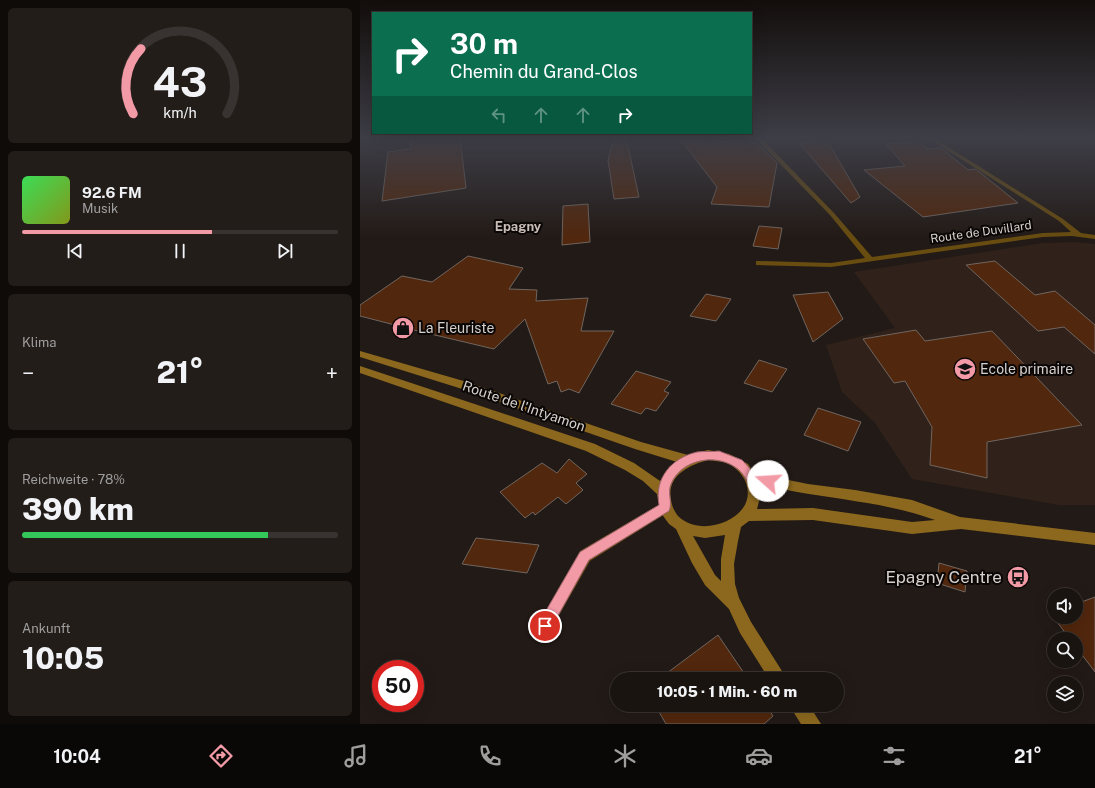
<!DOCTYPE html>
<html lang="de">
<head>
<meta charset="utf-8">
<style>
  :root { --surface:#1a1410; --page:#231d19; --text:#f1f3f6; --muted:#9f9e9f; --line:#383330; --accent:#f39aa7 }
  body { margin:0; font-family:"Public Sans",sans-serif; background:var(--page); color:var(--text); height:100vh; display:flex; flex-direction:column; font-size:15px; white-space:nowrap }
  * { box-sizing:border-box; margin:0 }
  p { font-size:13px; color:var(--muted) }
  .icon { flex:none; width:22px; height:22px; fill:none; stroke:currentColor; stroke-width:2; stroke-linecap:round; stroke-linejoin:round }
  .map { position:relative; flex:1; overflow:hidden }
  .details { display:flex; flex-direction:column; gap:8px; padding:8px; background:#0e0b09; width:360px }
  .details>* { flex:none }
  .hud { position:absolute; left:12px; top:12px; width:380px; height:122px; border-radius:0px; box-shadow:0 4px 16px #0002,0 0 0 1px var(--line); background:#0b6e4f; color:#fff; overflow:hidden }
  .tools { position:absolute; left:687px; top:588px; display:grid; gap:8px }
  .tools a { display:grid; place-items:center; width:36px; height:36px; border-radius:50%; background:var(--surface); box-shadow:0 4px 16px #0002,0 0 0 1px var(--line); font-size:20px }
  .speed { position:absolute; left:12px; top:660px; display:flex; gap:8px; font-size:20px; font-weight:700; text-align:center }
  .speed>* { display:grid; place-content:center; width:52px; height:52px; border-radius:50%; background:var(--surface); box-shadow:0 4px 16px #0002,0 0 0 1px var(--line); line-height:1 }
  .speed .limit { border:6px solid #d22; background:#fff; color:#111 }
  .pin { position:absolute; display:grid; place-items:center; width:34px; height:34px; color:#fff; margin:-17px; border:2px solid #fff; border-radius:50%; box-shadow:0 1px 4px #0007 }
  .me { position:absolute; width:44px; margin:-22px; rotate:289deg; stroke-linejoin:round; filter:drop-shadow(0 0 3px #0008) }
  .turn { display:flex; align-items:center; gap:14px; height:84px; padding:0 12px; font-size:18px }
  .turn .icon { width:52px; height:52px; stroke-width:2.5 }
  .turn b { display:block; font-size:28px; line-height:34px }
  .lanes { display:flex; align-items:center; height:38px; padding:0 12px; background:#0003; justify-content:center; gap:20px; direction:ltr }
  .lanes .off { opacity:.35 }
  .big { font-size:30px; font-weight:800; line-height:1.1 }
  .details .card { flex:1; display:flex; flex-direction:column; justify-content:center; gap:6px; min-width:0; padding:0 14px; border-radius:6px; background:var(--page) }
  .details .dial { align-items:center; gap:0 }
  .dial svg { height:104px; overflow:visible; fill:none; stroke:var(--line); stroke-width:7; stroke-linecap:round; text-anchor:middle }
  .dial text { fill:var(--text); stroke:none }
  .song { display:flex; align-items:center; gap:12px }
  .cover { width:48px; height:48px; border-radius:6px; background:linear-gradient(135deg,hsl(130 70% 55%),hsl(70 70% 35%)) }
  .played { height:4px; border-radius:2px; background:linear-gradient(90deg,var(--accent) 60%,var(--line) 60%) }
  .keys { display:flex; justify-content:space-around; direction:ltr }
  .heat { display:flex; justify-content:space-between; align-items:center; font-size:22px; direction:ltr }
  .charge { height:6px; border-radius:3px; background:linear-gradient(90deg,#34c759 78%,var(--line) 0) }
  .trip { position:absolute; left:250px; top:672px; width:234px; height:40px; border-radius:20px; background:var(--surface); box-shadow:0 4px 16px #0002,0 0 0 1px var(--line); font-weight:800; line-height:40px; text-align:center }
  .tab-bar { display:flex; height:64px; justify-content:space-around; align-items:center; background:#0a0806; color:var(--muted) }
  .tab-bar .icon { width:28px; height:28px }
  .tab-bar .active { color:var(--accent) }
  .tab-bar b { font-size:18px; color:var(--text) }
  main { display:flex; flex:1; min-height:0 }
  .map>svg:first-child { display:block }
  .built { fill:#30221a }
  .building { fill:#51270d; stroke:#706660 }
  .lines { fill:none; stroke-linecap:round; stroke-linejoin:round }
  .minor { fill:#684c10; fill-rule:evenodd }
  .secondary { fill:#8c681e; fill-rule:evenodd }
  .route { fill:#f39aa7; stroke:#9e646d }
  .labels { text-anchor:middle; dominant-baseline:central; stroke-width:4; stroke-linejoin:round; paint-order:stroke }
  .far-street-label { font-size:12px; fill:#d6d0cd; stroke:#090605 }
  .far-quarter-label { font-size:13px; font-weight:bold; fill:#c8bcb6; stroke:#090605 }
  .poi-label { font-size:14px; fill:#d6d0cd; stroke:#090605; text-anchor:start }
  .street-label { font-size:14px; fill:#d6d0cd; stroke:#090605 }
  .near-poi-label { font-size:17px; fill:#d6d0cd; stroke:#090605; text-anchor:end }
</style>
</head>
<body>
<main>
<section class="details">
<div class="card dial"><svg viewBox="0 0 100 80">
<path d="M14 69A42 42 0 1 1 86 69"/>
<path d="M14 69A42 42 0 0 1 20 19" stroke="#f39aa7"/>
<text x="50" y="56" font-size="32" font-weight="700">43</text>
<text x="50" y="72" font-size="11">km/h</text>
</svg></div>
<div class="card">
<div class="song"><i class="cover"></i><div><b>92.6 FM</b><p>Musik</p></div></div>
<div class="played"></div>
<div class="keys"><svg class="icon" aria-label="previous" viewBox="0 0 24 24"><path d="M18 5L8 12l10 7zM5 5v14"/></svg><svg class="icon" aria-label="pause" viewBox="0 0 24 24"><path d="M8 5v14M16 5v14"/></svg><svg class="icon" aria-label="next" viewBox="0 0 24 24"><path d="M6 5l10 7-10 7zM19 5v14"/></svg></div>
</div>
<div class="card"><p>Klima</p>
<div class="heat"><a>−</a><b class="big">21°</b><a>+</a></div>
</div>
<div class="card"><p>Reichweite · 78%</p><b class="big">390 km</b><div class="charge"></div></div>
<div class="card"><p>Ankunft</p><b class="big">10:05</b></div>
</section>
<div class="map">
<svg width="735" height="724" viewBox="0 0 735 724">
  <rect width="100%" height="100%" fill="#221a16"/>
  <path class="built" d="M714,242L735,244V505H699L552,479L515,423L482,392L466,345L535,328L494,272L683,243Z"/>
  <g class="building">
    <path d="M51,137H100L106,188L22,201L28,152L50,149Z"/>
    <path d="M254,137H266L279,197L254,199L248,160Z"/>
    <path d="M321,140L397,143L417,163L409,207L351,204L357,187Z"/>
    <path d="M468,142L500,197L491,203L439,143Z"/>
    <path d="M560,142L567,149L581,148L608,170L615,169L622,174L658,203L563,217L504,170L545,166L526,144Z"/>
    <path d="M228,204L230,242L202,245L203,206Z"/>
    <path d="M399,226L422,228L418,249L393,246Z"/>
    <path d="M108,256L163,268L149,289L177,290L176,301L228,298L221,331H254L219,393L209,389L201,392L197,381L188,384L165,319L134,349L58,331L0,316V305L42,276L72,282Z"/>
    <path d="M635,261L675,295L695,291L735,325V354L704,327L678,331L606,265Z"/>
    <path d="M468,292L483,319L453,342L433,295Z"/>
    <path d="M346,294L371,299L356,321L330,316Z"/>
    <path d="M556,330L565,341L632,331L722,425L627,442V478L570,465L572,427L545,381L534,383L503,339Z"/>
    <path d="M399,360L427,369L412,392L384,383Z"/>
    <path d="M276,371L311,382L304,391L309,393L296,411L286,408L281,414L251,404Z"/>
    <path d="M458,408L501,422L488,451L444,435Z"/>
    <path d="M209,459L227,474L216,483L223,490L206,504L198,497L175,515L173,512L165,518L140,492L182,463L197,473Z"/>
    <path d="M116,538L179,545L167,573L102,564Z"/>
    <path d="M579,563L607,571L605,592L577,583Z"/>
    <path d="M735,597V672L716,647V639H710L691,614L694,613V617H716V604Z"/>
    <path d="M358,635L388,679H299Z"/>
    <path d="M295,705H406L413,716L404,724H306Z"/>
  </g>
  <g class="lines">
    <g class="minor">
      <path d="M199,137H205L199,141L196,139Z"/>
      <path d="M394,137H400L474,213L512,257L683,233L711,232L699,221L566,137H572L703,219L721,233L735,235V239L712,236L683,237L471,267L396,265V261H399L471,263L505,258L470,215Z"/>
      <path d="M305,501L310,503L312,507L310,511L230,561L190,631L185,634L180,631L177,626L180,621L220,551Z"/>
    </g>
    <g class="secondary">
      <path d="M0,351L107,382L281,442L328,455L348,450L369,454L388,464L394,473L448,484L495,490L552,500L600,517L735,533V545L601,529L552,534L453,520L389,521L381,527L378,541L374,564L375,584L379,598L391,622L427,679H409L380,633L369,609L345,585L332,563L316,529L309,524L301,513L297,494L283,481L265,470L226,451L0,373V366L235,444L274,463L300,481L310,466L317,462L275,449L99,388L0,357ZM348,460C354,461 361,461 366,463C383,469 395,491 383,508C370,526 336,534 318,516C314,511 312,506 311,500C306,476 329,465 348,460ZM399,484C416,487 432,492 449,494C492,501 534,505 575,520L552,522L453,508L397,509L401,494ZM365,535L361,559V581L355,575L333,536L345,538Z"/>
      <path d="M429,705H449L461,724H441Z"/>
    </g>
  </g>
  <linearGradient id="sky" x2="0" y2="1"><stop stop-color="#130e0c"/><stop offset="0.58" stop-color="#3e3e47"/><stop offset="1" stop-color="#3e3e47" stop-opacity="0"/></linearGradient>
  <rect width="735" height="238" fill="url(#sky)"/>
  <path class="route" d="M359,451L382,460L395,474L412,478L413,481L412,484L408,486L387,481C384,475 380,470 375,467C354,453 321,460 311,484C307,493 313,503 309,511L229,560L190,630L185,633L180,630L178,626L180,621L220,552L299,505C294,479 311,458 337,452C344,451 352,452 359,451Z"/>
  <defs>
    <g id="shop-disc" transform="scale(1.15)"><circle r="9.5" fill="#f39aa7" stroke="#090605"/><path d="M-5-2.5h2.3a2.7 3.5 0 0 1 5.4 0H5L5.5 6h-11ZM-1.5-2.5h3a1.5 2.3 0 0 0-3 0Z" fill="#111"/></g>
    <g id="school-disc" transform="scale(1.15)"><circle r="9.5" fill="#f39aa7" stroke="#090605"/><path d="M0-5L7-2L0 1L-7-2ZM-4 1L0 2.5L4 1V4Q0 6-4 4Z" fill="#111"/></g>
    <g id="bus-disc" transform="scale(1.15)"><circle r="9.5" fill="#f39aa7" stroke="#090605"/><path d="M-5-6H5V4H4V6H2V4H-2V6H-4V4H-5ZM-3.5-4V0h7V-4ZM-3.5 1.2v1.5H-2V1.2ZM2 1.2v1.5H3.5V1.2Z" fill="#111"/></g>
  </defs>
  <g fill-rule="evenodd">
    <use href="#shop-disc" x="43" y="328"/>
    <use href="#school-disc" x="605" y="369"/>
    <use href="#bus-disc" x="658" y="577"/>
  </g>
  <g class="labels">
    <g class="far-street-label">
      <text transform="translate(621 232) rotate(-8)">Route de Duvillard</text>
    </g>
    <g class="far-quarter-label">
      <text x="158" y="226">Epagny</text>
    </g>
    <g class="poi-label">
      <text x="58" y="328">La Fleuriste</text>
      <text x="620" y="369">Ecole primaire</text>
    </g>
    <g class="street-label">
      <text transform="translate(164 406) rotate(19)">Route de l'Intyamon</text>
    </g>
    <g class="near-poi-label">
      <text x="642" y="577">Epagny Centre</text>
    </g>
  </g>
</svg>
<div class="tools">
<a><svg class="icon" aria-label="sound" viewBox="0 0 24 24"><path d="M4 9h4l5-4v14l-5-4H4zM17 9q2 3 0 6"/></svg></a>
<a><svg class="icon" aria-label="search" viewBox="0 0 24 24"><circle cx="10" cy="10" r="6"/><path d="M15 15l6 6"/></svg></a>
<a><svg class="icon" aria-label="layers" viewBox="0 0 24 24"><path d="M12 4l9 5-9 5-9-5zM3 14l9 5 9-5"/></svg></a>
</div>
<div class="speed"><div class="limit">50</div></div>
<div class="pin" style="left:185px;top:626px;background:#d93025"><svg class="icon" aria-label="arrive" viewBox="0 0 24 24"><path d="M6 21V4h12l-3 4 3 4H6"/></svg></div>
<svg class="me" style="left:408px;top:481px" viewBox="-20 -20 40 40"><circle r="19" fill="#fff"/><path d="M0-13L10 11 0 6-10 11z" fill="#f39aa7"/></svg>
<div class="trip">10:05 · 1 Min. · 60 m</div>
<div class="hud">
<div class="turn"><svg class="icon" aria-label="right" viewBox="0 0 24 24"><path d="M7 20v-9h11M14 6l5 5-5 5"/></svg><div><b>30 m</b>Chemin du Grand-Clos</div></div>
<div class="lanes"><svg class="icon off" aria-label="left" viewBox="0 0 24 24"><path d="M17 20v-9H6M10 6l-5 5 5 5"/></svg><svg class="icon off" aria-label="ahead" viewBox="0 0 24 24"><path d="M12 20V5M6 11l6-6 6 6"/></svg><svg class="icon off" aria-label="ahead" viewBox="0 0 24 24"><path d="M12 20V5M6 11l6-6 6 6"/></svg><svg class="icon" aria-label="right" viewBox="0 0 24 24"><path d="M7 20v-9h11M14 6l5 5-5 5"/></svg></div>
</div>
</div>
</main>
<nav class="tab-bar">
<b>10:04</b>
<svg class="icon active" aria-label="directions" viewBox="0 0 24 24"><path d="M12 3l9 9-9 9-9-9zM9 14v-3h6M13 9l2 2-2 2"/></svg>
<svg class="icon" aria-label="music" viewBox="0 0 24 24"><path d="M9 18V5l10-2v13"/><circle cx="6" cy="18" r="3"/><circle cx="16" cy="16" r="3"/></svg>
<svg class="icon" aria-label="phone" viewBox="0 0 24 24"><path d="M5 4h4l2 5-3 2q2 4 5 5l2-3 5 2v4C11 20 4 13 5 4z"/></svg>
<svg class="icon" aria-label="climate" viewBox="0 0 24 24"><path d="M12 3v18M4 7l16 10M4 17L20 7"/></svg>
<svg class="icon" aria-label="car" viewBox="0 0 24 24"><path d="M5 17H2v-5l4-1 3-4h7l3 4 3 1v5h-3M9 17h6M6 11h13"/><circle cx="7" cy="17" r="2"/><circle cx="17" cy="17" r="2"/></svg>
<svg class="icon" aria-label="filters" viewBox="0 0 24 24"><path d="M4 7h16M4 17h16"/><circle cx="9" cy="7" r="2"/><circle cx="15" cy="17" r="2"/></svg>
<b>21°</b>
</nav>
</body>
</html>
